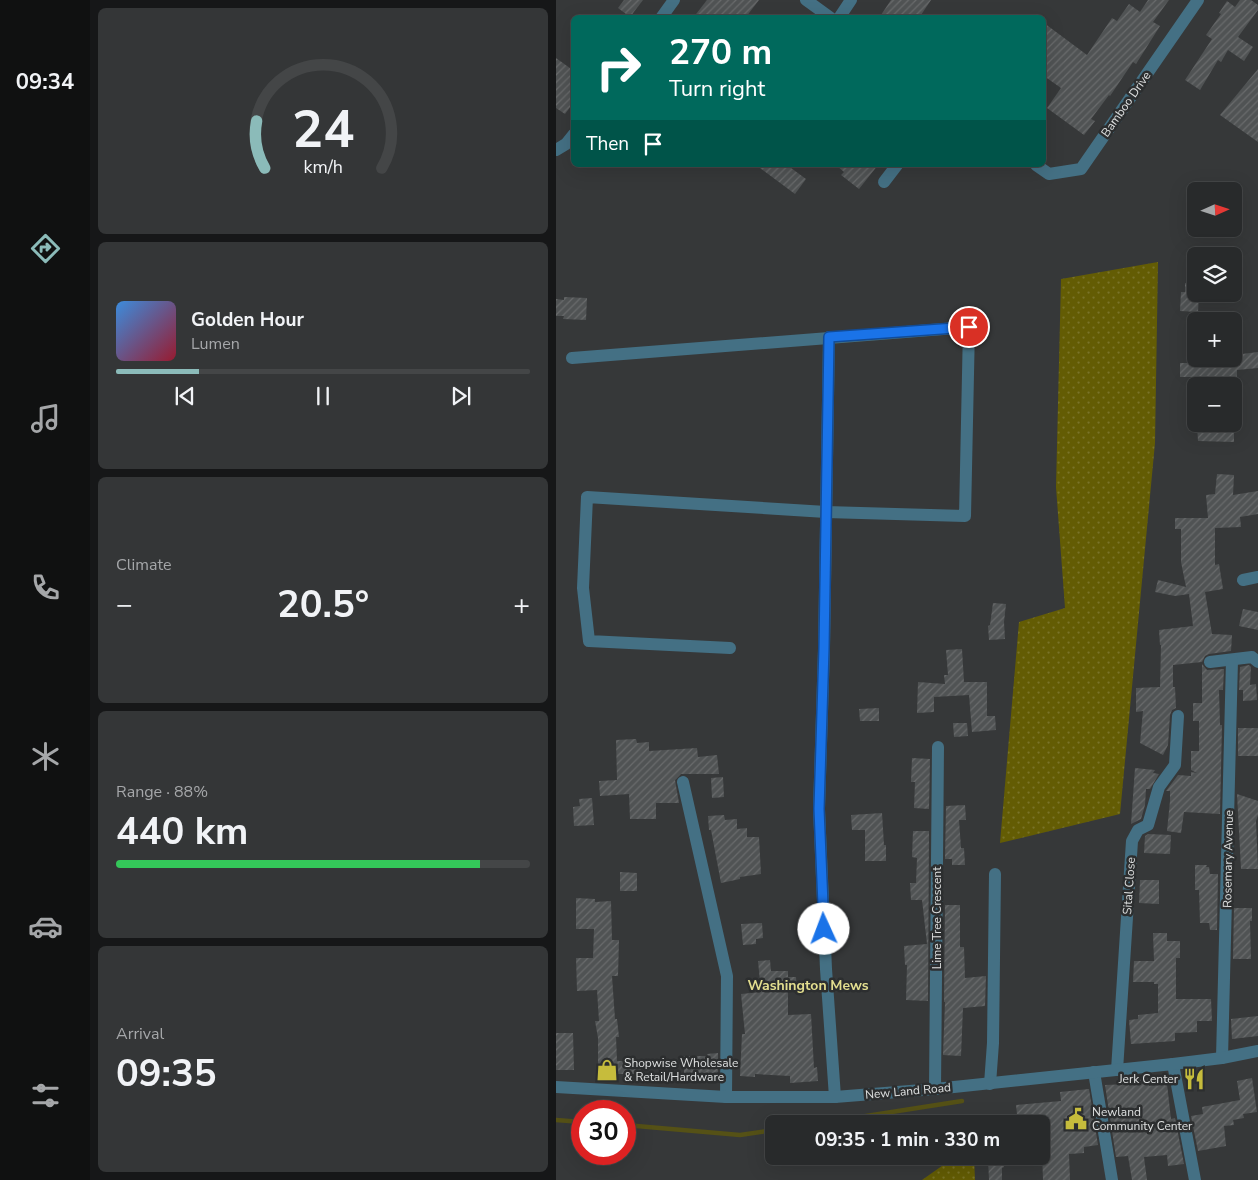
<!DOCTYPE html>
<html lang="en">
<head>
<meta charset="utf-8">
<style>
  :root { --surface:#282a2b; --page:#343637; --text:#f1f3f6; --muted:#a5a7a9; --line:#444647; --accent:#8bbbb9 }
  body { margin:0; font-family:"Nunito Sans",sans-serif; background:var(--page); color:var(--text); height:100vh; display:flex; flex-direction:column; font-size:19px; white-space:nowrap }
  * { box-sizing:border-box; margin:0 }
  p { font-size:16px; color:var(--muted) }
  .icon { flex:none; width:28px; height:28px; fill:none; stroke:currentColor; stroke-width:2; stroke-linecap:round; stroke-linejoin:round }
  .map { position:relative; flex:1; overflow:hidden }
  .details { display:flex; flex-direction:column; gap:8px; padding:8px; background:#161718; width:466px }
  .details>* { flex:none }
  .hud { position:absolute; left:15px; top:15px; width:475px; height:152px; border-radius:8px; box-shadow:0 5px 20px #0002,0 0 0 1px var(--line); background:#00695c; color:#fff; overflow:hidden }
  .needle { width:32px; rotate:87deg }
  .controls { position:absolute; left:631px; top:182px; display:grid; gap:10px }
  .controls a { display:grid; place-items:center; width:55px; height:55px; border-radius:8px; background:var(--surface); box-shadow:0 5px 20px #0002,0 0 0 1px var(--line); font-size:25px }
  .speed { position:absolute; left:15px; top:1100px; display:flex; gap:10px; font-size:25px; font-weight:700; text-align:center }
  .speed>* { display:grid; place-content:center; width:65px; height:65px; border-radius:50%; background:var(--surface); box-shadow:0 5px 20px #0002,0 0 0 1px var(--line); line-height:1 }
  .speed .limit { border:8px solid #d22; background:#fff; color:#111 }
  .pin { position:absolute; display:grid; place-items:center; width:42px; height:42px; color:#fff; margin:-21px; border:2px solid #fff; border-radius:50%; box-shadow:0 1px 5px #0007 }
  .me { position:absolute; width:55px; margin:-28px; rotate:358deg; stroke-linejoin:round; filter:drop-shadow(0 0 4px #0008) }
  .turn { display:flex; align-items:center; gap:18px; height:105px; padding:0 15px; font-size:22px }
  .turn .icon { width:65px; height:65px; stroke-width:2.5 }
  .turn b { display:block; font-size:35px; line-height:42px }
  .then { display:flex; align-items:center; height:48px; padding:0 15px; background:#0003; gap:10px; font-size:19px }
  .big { font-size:38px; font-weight:700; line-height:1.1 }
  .details .card { flex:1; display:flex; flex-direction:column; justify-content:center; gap:8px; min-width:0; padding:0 18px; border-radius:8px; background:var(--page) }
  .details .dial { align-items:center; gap:0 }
  .dial svg { height:130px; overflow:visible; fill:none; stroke:var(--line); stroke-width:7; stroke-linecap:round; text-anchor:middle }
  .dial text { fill:var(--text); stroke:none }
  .song { display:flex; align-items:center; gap:15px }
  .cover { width:60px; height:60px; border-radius:8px; background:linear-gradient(135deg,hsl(210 70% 55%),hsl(350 70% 35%)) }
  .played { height:5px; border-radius:2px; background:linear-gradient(90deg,var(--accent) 20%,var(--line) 20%) }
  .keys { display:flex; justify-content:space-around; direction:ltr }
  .heat { display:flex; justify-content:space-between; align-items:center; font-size:28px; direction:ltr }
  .charge { height:8px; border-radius:4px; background:linear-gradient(90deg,#34c759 88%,var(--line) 0) }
  .trip { position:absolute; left:209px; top:1115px; width:285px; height:50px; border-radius:8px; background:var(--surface); box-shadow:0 5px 20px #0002,0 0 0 1px var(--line); font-weight:700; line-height:50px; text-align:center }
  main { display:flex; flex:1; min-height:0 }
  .tabs { display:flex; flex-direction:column; width:90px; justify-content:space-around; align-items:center; background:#101111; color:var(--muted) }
  .tabs .icon { width:35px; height:35px }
  .tabs .selected { color:var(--accent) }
  .tabs b { font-size:22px; color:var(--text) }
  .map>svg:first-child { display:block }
  .grass { fill:url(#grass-dots) }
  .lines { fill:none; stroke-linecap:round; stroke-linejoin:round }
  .stream { stroke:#555116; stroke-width:4.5 }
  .building { fill:url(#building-hatch) }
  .minor { stroke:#447084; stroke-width:12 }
  .route-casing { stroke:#114b97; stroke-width:12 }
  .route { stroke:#1a73e8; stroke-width:9 }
  .labels { text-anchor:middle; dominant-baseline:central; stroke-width:5; stroke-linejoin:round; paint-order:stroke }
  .street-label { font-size:12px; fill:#dee0e0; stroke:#2c2e2f }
  .poi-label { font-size:12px; fill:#dee0e0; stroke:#2c2e2f; text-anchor:start }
  .neighbourhood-label { font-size:14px; font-weight:bold; fill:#e3de8f; stroke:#2c2e2f }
</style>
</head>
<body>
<main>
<nav class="tabs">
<b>09:34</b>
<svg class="icon selected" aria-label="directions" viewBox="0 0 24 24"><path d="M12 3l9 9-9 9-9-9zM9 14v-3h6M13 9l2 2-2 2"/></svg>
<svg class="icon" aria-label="music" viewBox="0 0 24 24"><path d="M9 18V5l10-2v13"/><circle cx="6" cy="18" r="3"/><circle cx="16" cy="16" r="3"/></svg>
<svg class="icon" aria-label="phone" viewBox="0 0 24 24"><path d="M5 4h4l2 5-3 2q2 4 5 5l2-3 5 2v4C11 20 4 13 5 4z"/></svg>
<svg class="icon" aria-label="climate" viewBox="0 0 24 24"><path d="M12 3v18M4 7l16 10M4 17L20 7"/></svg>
<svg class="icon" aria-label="car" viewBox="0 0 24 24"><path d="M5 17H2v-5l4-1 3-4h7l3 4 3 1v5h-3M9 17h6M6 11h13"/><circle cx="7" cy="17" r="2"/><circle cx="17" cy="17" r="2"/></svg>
<svg class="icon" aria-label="filters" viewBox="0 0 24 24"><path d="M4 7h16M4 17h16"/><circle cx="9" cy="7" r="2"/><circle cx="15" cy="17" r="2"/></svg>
</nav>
<section class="details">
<div class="card dial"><svg viewBox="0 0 100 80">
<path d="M14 69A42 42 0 1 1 86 69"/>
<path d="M14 69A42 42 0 0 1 9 40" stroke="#8bbbb9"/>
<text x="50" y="56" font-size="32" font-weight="700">24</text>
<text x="50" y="72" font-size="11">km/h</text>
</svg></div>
<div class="card">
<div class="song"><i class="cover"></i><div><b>Golden Hour</b><p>Lumen</p></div></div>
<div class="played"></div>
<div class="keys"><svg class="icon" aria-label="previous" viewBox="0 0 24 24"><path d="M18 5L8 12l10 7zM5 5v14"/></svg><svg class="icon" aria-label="pause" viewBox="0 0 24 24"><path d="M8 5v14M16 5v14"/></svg><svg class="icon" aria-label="next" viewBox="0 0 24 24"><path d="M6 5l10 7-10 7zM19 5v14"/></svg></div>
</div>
<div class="card"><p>Climate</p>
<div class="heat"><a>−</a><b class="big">20.5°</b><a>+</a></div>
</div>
<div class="card"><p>Range · 88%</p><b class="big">440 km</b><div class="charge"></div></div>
<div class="card"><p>Arrival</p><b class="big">09:35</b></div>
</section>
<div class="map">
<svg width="702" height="1180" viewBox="0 0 702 1180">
  <defs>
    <pattern id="grass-dots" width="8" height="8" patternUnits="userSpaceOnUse" patternTransform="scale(1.25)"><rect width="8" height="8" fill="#635c04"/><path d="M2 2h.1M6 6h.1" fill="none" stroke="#797328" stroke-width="1.8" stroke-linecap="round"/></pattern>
    <pattern id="building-hatch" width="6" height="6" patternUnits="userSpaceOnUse" patternTransform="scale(1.25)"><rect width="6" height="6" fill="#505354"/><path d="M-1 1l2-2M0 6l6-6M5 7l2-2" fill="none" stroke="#696b6c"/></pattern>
  </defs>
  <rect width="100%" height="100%" fill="#363839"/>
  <g class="grass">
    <path d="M602,262L599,443L564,814L444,843L463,622L509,608L500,487L505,279Z"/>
    <path d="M400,1156H418L419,1180H366Z"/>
  </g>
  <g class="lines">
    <g class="stream">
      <path d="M0,1120L26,1122"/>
      <path d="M259,1124L406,1101"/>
      <path d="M69,1125L184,1135L218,1130"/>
    </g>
  </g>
  <g class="building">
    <path d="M68,0H87L74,17L62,8Z"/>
    <path d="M151,0H203L190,17L137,18Z"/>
    <path d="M335,0H375L363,18H323Z"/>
    <path d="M592,0H613L597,22L604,26L580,64L577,62L554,96L553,95L535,119L539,121L528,135L491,108L505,88L488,76V23L531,55L556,18L561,21L573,4L584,12Z"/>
    <path d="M684,0H695L702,5V10L682,37L697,47L688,61L672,50L665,62L662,60L644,90L629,80L656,39L650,35L665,14L663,13L671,1L679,7Z"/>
    <path d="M0,58L18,71V102L9,114L0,108Z"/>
    <path d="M702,69V142L664,115Z"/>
    <path d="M200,165H231L250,179L239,194Z"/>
    <path d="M280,165H322L303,189L285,175L288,172Z"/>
    <path d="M629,283L640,284V294H643L642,312L624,311L625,292H629Z"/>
    <path d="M8,297L31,298L30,320L7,319L8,316H0V299L8,300Z"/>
    <path d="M702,352V368L681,370V378H679V386H663V377H624V363H651V359H678V355Z"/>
    <path d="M641,426L678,427V442L642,441Z"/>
    <path d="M661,474L678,475L677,495L702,491V514L684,517L685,527L659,528V565L663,564L667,589L649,592L656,634L676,635L675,651L653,654L649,656L646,662L617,665V687H619L620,708L616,710L614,715L612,745L607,755L584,743L587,711L580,712V688L604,687L605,645H604L603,630L637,626L633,594L619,596L599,592L602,580L630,587L625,562V529H619V518H652L650,495L659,494Z"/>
    <path d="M437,603L450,604L448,622L449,639L433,640L432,626L434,625Z"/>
    <path d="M687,609L702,612V630L683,626Z"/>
    <path d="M406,649L408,682H431V716H439L440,730L416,732L413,695L378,697V712L361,713L362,682L389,684L388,675H392L390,650Z"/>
    <path d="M646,664L651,670L668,669L667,690H663L664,725H666L664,814L628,812L625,833L611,831L614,801V791H610L622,775L635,776V772L641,773L635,770V751H643V721H637V703H646Z"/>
    <path d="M693,665L695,667L694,685L700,684L701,700L687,701V690H683L684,667Z"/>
    <path d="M323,708V721H304L303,709Z"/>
    <path d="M397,723H411L412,736L398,737Z"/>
    <rect x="682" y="728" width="20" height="28"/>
    <path d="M80,739L81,743L93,742V751L141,748L142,757L161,755L163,774H125L119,780L123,803H100V819H74L73,794L44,796L43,781L61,780L60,740Z"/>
    <path d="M356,758L374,759L373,809L358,808L359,782H355Z"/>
    <path d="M579,768L599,770L597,773L603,774L594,789H590L589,805L585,819L575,824Z"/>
    <path d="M167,777L168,797L156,798L155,778Z"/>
    <path d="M681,794L702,801V815L700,821L702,869H685Z"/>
    <path d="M36,798L38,825L18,826L17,807L24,806L23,799Z"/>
    <path d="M409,805L410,820H403L405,848H408L409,865H396V859H389L390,806Z"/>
    <path d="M326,813L328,845H330V861H309V830H296L295,815Z"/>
    <path d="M168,815L169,820L181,819V829L191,828V837H203L205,874L184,877V879L165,883L155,830H153L152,816Z"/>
    <path d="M357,831H373L372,1001L350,1000L351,965H349L348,946L371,944L366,900H355L354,883H360L361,858L356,857Z"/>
    <path d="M592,834L615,835L614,854L588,853L589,836Z"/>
    <path d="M639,865H651L650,867H653L654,874H662L661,930H654L653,923H644L643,890H639Z"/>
    <path d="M64,872L81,873V891H64Z"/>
    <path d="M584,880H603V904L583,903Z"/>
    <path d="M20,898L39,899V902L55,901L56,940H63L62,976H56L59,1019H61L63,1037H60L61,1061H85V1074H61V1079L59,1080H42V1038L39,1021H43L41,990L21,991L20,958H37L38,929H20Z"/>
    <path d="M389,905H404V947H408L409,978L430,976L429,1006L407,1008L405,1056L387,1055L389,1002H388Z"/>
    <path d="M678,908H696V921H694L695,959H677Z"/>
    <path d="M206,923L207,938L200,939V944L187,945L185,924Z"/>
    <path d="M597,933H611V941H624V958H620V999H655L656,1021H641V1032L619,1033V1041L575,1044L573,1020L582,1019V1015L602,1013V984H598V982H577L578,961H598Z"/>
    <path d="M214,960L215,971H232V977H240L241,992H232V1015L255,1014L258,1068L261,1067L262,1081L234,1083V1076L199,1074V1077L184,1076L186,1034H189L185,994L205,992L202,961Z"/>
    <path d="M702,1016V1036L676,1039L675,1019Z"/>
    <path d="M0,1033H17L18,1070H0Z"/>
    <path d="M162,1053V1076H153V1074L128,1073V1056H152L151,1054Z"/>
    <path d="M696,1078L701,1112L687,1114L688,1118L677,1120L678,1125L668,1126L670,1146L642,1151L635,1116L647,1114L646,1107L684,1100L681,1081Z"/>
    <path d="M592,1079L593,1086L611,1084L615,1119L619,1118L628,1164L612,1166L611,1155L588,1157L591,1180H576L572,1156L560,1157L549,1085L575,1084L574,1081Z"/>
    <path d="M533,1089L542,1145L528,1147V1153L513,1154L514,1180H487L485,1124H462L460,1105L505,1101L504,1092Z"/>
    <path d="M434,1156H447L448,1167L446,1168V1180H433L432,1159H435Z"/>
  </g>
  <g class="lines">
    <g class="minor">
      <path d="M250,0L275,18"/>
      <path d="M105,18L118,0"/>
      <path d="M283,18L295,0"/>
      <path d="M0,150L10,144L18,134"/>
      <path d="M480,165L493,174L525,169L642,0"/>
      <path d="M328,182L341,165"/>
      <path d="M273,337L268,649L263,809L270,969L279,1097"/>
      <path d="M16,358L413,327L409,516L270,512L31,497L27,588L33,641L174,648"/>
      <path d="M687,580L702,577"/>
      <path d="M654,662L696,657L702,662"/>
      <path d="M127,782L171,976L170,1097"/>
      <path d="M666,1058L676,660"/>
      <path d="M617,1064L639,1180"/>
      <path d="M561,1070L576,841L582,830L592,825L603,787L619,765L622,716"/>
      <path d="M538,1072L556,1180"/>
      <path d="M434,1084L437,1043L439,874"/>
      <path d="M0,1087L170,1097H279L379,1089L617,1064L666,1058L702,1051"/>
      <path d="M379,1089L382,747"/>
    </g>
  </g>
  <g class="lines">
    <g class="route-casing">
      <path id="route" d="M268,929L263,809L268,648L273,337L413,327"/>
    </g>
    <use href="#route" class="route"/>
  </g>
  <defs>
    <g id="shop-bare" transform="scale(1.725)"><path d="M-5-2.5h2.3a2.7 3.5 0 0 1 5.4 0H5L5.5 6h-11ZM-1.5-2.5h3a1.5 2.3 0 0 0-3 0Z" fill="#c6bc3c" stroke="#2c2e2f" stroke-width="2.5" paint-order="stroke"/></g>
    <g id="restaurant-bare" transform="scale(1.725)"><path d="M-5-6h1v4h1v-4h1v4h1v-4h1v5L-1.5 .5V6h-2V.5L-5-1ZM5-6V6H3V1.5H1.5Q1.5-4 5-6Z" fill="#c6bc3c" stroke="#2c2e2f" stroke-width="2.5" paint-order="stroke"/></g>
    <g id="civic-bare" transform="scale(1.725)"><path d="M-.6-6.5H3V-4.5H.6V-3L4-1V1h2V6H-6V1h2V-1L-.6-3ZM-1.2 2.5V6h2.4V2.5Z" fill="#c6bc3c" stroke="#2c2e2f" stroke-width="2.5" paint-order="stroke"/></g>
  </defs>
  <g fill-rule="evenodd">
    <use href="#shop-bare" x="51" y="1070"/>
    <use href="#restaurant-bare" x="638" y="1079"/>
    <use href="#civic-bare" x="520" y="1119"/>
  </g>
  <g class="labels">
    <g class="street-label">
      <text transform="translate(570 104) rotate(-55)">Bamboo Drive</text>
      <text transform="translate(672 859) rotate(-89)">Rosemary Avenue</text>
      <text transform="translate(573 886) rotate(-86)">Sital Close</text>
      <text transform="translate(381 918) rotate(-90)">Lime Tree Crescent</text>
      <text transform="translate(352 1091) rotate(-5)">New Land Road</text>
    </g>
    <g class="poi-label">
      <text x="68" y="1063">Shopwise Wholesale<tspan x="68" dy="14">&amp; Retail/Hardware</tspan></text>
      <text x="622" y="1079" text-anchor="end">Jerk Center</text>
      <text x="536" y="1112">Newland<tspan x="536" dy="14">Community Center</tspan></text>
    </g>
    <g class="neighbourhood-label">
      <text x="252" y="985">Washington Mews</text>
    </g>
  </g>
</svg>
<div class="controls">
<a><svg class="needle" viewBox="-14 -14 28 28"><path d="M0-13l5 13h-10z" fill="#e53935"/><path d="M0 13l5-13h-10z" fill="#a5a7a9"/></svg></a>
<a><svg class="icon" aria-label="layers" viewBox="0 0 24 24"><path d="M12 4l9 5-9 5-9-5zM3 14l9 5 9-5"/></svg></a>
<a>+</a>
<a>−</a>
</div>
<div class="speed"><div class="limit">30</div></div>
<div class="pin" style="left:413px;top:327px;background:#d93025"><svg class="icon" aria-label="arrive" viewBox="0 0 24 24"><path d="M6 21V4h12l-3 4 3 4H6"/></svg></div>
<svg class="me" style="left:268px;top:929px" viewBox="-20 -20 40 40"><circle r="19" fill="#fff"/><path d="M0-13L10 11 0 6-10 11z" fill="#1a73e8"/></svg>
<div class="trip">09:35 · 1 min · 330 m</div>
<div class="hud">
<div class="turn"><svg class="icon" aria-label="right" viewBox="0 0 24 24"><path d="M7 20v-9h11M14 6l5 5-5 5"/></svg><div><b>270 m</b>Turn right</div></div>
<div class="then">Then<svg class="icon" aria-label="arrive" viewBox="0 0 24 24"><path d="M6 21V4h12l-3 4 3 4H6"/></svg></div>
</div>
</div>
</main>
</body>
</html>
